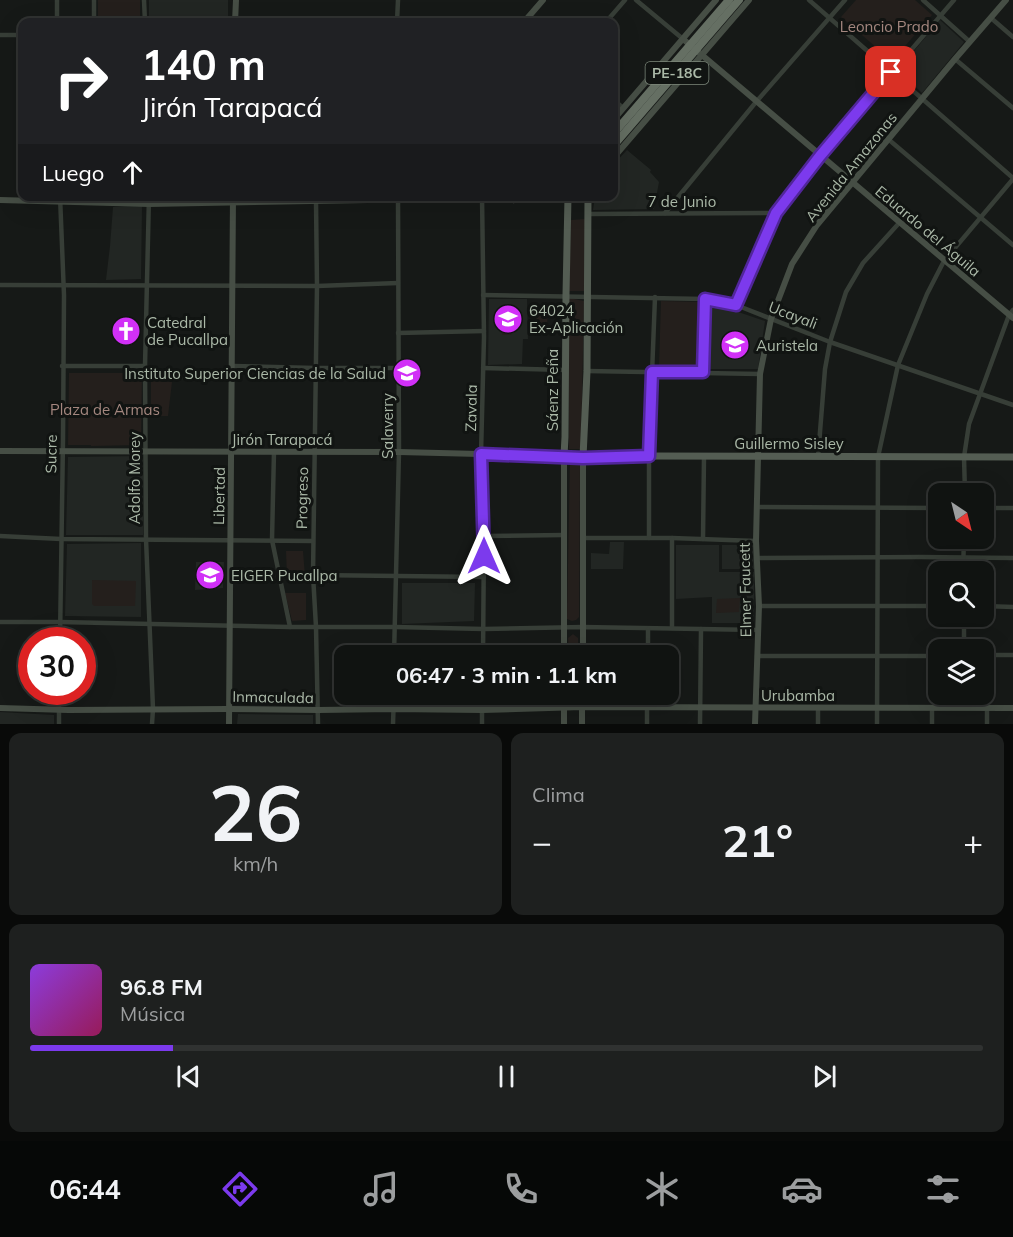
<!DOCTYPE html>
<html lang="es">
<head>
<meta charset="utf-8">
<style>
  :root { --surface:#101311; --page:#1e201f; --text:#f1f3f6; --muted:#9c9e9f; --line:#303231; --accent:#7c3aed }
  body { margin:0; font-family:Mulish,sans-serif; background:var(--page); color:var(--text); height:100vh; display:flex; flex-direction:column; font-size:22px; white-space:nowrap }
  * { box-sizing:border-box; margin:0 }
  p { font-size:20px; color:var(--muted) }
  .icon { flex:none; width:33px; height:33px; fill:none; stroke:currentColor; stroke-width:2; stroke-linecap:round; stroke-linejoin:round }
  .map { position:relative; height:724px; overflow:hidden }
  .sheet { display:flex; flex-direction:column; gap:9px; padding:9px; background:#090a09; flex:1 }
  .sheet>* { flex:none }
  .top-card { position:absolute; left:18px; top:18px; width:600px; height:183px; border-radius:12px; box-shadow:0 6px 24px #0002,0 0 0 2px var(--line); background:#202124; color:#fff; overflow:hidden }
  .needle { width:39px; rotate:145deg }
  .controls { position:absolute; left:928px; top:483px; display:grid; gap:12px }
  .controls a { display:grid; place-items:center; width:66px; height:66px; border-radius:12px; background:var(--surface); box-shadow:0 6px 24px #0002,0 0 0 2px var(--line); font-size:30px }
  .speed { position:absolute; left:18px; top:627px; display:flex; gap:12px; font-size:30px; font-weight:700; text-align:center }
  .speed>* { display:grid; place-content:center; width:78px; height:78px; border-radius:50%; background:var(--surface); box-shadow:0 6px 24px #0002,0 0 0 2px var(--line); line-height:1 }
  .speed .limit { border:9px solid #d22; background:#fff; color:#111 }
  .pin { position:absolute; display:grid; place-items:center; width:51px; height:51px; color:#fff; margin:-26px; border-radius:12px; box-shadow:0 3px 9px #0006 }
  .me { position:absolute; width:66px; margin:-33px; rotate:0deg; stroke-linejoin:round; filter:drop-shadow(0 0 4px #0008) }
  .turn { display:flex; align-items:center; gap:21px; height:126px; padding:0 24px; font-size:27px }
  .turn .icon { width:78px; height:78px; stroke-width:2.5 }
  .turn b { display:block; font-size:42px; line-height:51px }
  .then { display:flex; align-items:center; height:57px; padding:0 24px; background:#0003; gap:12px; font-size:22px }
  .big { font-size:45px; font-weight:700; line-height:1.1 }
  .sheet .widget { flex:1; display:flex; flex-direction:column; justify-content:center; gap:9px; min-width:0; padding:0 21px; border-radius:12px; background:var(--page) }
  .sheet .dial { align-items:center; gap:0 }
  .dial b { font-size:78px; line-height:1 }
  .song { display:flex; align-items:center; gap:18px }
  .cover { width:72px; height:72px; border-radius:9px; background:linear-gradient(135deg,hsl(270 70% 55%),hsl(330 70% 35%)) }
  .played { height:6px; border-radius:3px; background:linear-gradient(90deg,var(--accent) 15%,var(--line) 15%) }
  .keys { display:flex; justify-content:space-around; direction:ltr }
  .heat { display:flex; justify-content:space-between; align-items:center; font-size:33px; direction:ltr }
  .sheet .tiles { flex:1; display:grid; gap:9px; grid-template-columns:1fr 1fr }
  .widget:last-child { grid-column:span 2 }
  .trip { position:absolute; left:334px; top:645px; width:345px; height:60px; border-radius:12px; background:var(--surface); box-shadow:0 6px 24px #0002,0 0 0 2px var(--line); font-weight:700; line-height:60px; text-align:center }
  .tabs { display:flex; height:96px; justify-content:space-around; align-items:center; background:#060807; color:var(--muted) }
  .tabs .icon { width:42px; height:42px }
  .tabs .on { color:var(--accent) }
  .tabs b { font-size:27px; color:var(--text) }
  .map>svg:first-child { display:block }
  .built { fill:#222623 }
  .green { fill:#241f1c }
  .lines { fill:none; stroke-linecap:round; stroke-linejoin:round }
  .street { stroke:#373e37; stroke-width:4.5 }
  .secondary { stroke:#464e45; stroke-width:6 }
  .primary { stroke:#545d53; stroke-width:7 }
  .highway { stroke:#656f63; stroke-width:8 }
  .route-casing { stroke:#51269a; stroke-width:15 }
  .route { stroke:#7c3aed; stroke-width:10 }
  .labels { text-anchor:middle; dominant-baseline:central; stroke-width:6; stroke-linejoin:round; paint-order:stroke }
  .shield { fill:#111412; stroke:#7d887b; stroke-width:1.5 }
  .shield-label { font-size:14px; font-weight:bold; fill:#abb9a8 }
  .park-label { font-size:15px; fill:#a4877f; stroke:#111412 }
  .street-label { font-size:15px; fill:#abb9a8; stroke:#111412 }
  .poi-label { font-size:15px; fill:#abb9a8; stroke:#111412; text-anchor:start }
</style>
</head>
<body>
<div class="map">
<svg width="1013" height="724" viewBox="0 0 1013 724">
  <rect width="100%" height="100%" fill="#161917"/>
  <g class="built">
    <rect x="149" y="0" width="79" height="22"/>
    <path d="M940,20L964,42L922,93L898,70Z"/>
    <path d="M627,150L651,170L650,172L659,182L654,209L593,210L595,197L614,196V164Z"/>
    <path d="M142,206L141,279L106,280L110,246L113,207Z"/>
    <path d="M489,299H527L528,339H523L522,364L488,365Z"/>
    <path d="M709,302L765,321L758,369H707Z"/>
    <path d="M143,456V535H66L68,457Z"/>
    <path d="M610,542H624L623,569H591V553L609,554Z"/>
    <path d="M141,543V617L65,616L67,544Z"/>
    <path d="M676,545H719V572H754V623H712V597L676,599Z"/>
    <rect x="722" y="545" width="33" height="24"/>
    <path d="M196,562H224L223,588L195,590Z"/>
    <path d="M402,583H475L474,621L402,624Z"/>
    <path d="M0,712L54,715V724H0Z"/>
    <path d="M238,714L313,715V724H237Z"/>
  </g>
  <g class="green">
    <rect x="98" y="0" width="42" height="22"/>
    <path d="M856,0H915L932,15L892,61L841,17Z"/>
    <path d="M585,219L584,291H569L571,220Z"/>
    <path d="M569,298L584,301L581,449H569Z"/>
    <path d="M661,301L703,302L701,368L659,367Z"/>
    <path d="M534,308H548L547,328L534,329Z"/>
    <path d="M502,315H512L511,335H502Z"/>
    <path d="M69,373H142L141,445L91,446V445H68Z"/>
    <path d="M151,380L172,382L168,416H151Z"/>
    <path d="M570,457H580L579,617L576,620L572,621L567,619Z"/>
    <path d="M286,551H303L305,576L287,577Z"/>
    <path d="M92,580L136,581L135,606H94L92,604Z"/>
    <path d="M285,593H306V620L292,621Z"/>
    <path d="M740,598L739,612L716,613L717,599Z"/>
    <path d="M573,634L578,638V655H569L568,638Z"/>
  </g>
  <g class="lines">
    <g class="street">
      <path d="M57,0V22"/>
      <path d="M94,0V22"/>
      <path d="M144,0L145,22"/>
      <path d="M636,0L683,39"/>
      <path d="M809,0L1013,178"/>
      <path d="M923,0L970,42"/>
      <path d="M991,18L1013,37"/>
      <path d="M397,22L398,0"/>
      <path d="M606,22L625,0"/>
      <path d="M0,35H22"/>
      <path d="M955,59L1013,108"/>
      <path d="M614,100L623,108"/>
      <path d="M888,139L1013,245"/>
      <path d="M149,196L145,366L146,539L153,709L152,724"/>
      <path d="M482,196L484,337L481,454L484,536L483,656"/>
      <path d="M316,201L317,286L313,575L316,627L318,724"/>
      <path d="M665,213L756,102L845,0"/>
      <path d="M588,214L776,213"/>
      <path d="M0,285L317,286L398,283"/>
      <path d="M483,295L705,299L736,305L830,342L1013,405"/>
      <path d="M736,305L776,213L820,156L954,0"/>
      <path d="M398,333L484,331"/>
      <path d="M62,366H145"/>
      <path d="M233,366L315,368H399"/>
      <path d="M483,368L565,370"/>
      <path d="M587,371L760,374"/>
      <path d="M703,372L705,299"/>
      <path d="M146,376L153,377H232"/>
      <path d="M274,451L272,540L290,627"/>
      <path d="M818,457L825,369L830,342L846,292L863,263L900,222"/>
      <path d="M965,494L964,457L969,424L1009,315L1013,310"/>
      <path d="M758,507L939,508"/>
      <path d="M984,508H1013"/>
      <path d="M0,536L61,539L313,541"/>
      <path d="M484,536L564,535"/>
      <path d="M583,538H672L756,541"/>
      <path d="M649,538V451L655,297"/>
      <path d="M672,538V628"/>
      <path d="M703,539L704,456"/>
      <path d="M757,558L921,557L1013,558"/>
      <path d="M963,572L964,538"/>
      <path d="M313,575L484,577"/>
      <path d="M759,606H939"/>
      <path d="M984,606L1013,607"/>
      <path d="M0,622H60L290,627H395L484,629L583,627L758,630"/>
      <path d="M60,640L63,440L64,295L60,196"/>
      <path d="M964,650V616"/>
      <path d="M984,655H1013"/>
      <path d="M394,656L399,452L398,196"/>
      <path d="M648,656V629"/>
      <path d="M757,656H939"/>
      <path d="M59,692V724"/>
      <path d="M647,694V724"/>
      <path d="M932,708V724"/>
      <path d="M963,708V694"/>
      <path d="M393,724L394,694"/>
      <path d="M482,724V694"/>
      <path d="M700,724L701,629"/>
      <path d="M818,724V707"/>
      <path d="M877,724L878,457L898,365L927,294L944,261L1013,179"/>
      <path d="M987,724V708"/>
    </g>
    <g class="secondary">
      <path d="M235,22L236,0"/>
      <path d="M524,22L543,0"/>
      <path d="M683,39L1013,318"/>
      <path d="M614,119L716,0"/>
      <path d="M614,157L749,0"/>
      <path d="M0,200L149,204L482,198L514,199L588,197"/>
      <path d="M0,451L399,452L564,456V656"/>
      <path d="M583,656V457"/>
      <path d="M0,708L68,710L228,709L318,710L393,709L482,710L582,707L1013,708"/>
      <path d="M229,724L233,196"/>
      <path d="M564,724V694"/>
      <path d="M582,724V694"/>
      <path d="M755,724L759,606L756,541L760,374L771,319L792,264L817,225L955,59L1006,0"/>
    </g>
    <g class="primary">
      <path d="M568,197L566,295L565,437L564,456L583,457L649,456L1013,457"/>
      <path d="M583,457L587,371L588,197"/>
    </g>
    <g class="highway">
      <path d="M614,133L729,0"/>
      <path d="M614,145L739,0"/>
      <path d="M568,197V196"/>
      <path d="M588,197V196"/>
      <path d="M514,199L520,196"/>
    </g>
  </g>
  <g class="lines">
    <g class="route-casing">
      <path id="route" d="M484,556L481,454L583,458L649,456L652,372H703L705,299L736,305L776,213L820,156L891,72"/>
    </g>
    <use href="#route" class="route"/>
  </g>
  <defs>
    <g id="university-disc" transform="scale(1.5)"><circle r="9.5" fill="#d130f7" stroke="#111412"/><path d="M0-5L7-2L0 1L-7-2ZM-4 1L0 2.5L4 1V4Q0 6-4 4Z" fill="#fff"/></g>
    <g id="church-disc" transform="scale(1.5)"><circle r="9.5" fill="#d130f7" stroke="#111412"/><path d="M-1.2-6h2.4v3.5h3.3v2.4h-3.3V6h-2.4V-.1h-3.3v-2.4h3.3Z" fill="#fff"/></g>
  </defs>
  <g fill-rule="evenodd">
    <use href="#university-disc" x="508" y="319"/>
    <use href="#church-disc" x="126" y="331"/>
    <use href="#university-disc" x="735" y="345"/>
    <use href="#university-disc" x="407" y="373"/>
    <use href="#university-disc" x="210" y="575"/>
  </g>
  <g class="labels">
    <rect class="shield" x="645.5" y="62" width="63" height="22" rx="4.5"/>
    <g class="shield-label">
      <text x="677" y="73">PE-18C</text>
    </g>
    <g class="park-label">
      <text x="889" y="26">Leoncio Prado</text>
      <text x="105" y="409">Plaza de Armas</text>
    </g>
    <g class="street-label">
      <text transform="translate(851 167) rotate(-51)">Avenida Amazonas</text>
      <text x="682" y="201">7 de Junio</text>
      <text transform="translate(928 231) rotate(40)">Eduardo del Águila</text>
      <text transform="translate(793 315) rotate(21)">Ucayali</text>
      <text transform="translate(552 390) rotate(-90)">Sáenz Peña</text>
      <text transform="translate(471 408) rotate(-89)">Zavala</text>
      <text transform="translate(387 426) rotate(-90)">Salaverry</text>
      <text x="282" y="439">Jirón Tarapacá</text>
      <text x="789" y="443">Guillermo Sisley</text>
      <text transform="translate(51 454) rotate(-89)">Sucre</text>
      <text transform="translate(134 478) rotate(-90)">Adolfo Morey</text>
      <text transform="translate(219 496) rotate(-89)">Libertad</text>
      <text transform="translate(302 498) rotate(-89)">Progreso</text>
      <text transform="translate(745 590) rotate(-91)">Elmer Faucett</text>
      <text x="798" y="695">Urubamba</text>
      <text transform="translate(273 697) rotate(1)">Inmaculada</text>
    </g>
    <g class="poi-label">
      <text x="529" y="310">64024<tspan x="529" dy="17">Ex-Aplicación</tspan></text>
      <text x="147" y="322">Catedral<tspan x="147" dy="17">de Pucallpa</tspan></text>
      <text x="756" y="345">Auristela</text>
      <text x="386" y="373" text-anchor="end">Instituto Superior Ciencias de la Salud</text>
      <text x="231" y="575">EIGER Pucallpa</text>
    </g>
  </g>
</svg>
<div class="controls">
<a><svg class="needle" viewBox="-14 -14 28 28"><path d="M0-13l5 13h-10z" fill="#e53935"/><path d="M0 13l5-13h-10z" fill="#9c9e9f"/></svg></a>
<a><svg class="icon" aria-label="search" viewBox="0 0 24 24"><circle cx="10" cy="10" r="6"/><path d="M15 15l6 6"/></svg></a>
<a><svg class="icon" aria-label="layers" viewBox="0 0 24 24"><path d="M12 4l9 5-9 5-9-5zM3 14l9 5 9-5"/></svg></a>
</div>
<div class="speed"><div class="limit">30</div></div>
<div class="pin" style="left:891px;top:72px;background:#d93025"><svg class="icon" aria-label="arrive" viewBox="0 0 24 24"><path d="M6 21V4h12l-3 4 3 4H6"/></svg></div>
<svg class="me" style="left:484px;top:556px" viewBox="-20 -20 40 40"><path d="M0-17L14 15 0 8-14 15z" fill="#7c3aed" stroke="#fff" stroke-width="4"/></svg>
<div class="trip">06:47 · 3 min · 1.1 km</div>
<div class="top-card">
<div class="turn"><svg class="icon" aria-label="right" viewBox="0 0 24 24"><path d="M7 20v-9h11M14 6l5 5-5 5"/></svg><div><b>140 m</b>Jirón Tarapacá</div></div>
<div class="then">Luego<svg class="icon" aria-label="ahead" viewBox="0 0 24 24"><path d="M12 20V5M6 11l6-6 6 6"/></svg></div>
</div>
</div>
<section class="sheet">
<div class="tiles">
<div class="widget dial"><b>26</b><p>km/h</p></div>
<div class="widget"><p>Clima</p>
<div class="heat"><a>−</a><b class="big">21°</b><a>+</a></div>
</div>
<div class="widget">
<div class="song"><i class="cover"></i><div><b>96.8 FM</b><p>Música</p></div></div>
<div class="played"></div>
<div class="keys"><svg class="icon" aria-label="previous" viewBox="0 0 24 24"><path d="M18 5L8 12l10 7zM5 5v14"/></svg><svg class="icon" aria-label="pause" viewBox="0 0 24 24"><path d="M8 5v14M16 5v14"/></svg><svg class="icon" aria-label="next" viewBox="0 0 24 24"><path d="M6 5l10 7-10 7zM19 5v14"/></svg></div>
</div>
</div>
</section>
<nav class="tabs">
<b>06:44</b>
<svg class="icon on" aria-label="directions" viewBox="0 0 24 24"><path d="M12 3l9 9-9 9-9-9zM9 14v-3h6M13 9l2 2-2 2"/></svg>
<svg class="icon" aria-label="music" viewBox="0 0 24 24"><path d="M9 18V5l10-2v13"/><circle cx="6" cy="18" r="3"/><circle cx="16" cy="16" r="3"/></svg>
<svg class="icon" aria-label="phone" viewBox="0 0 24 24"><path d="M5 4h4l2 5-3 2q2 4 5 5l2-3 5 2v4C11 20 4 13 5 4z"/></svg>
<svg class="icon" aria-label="climate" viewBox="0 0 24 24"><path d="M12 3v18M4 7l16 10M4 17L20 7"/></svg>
<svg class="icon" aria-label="car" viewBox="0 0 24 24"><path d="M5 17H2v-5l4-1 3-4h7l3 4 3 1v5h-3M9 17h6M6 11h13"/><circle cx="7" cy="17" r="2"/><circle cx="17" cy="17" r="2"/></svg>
<svg class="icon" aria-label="filters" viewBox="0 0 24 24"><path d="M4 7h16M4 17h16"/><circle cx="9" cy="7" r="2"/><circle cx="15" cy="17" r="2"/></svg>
</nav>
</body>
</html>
